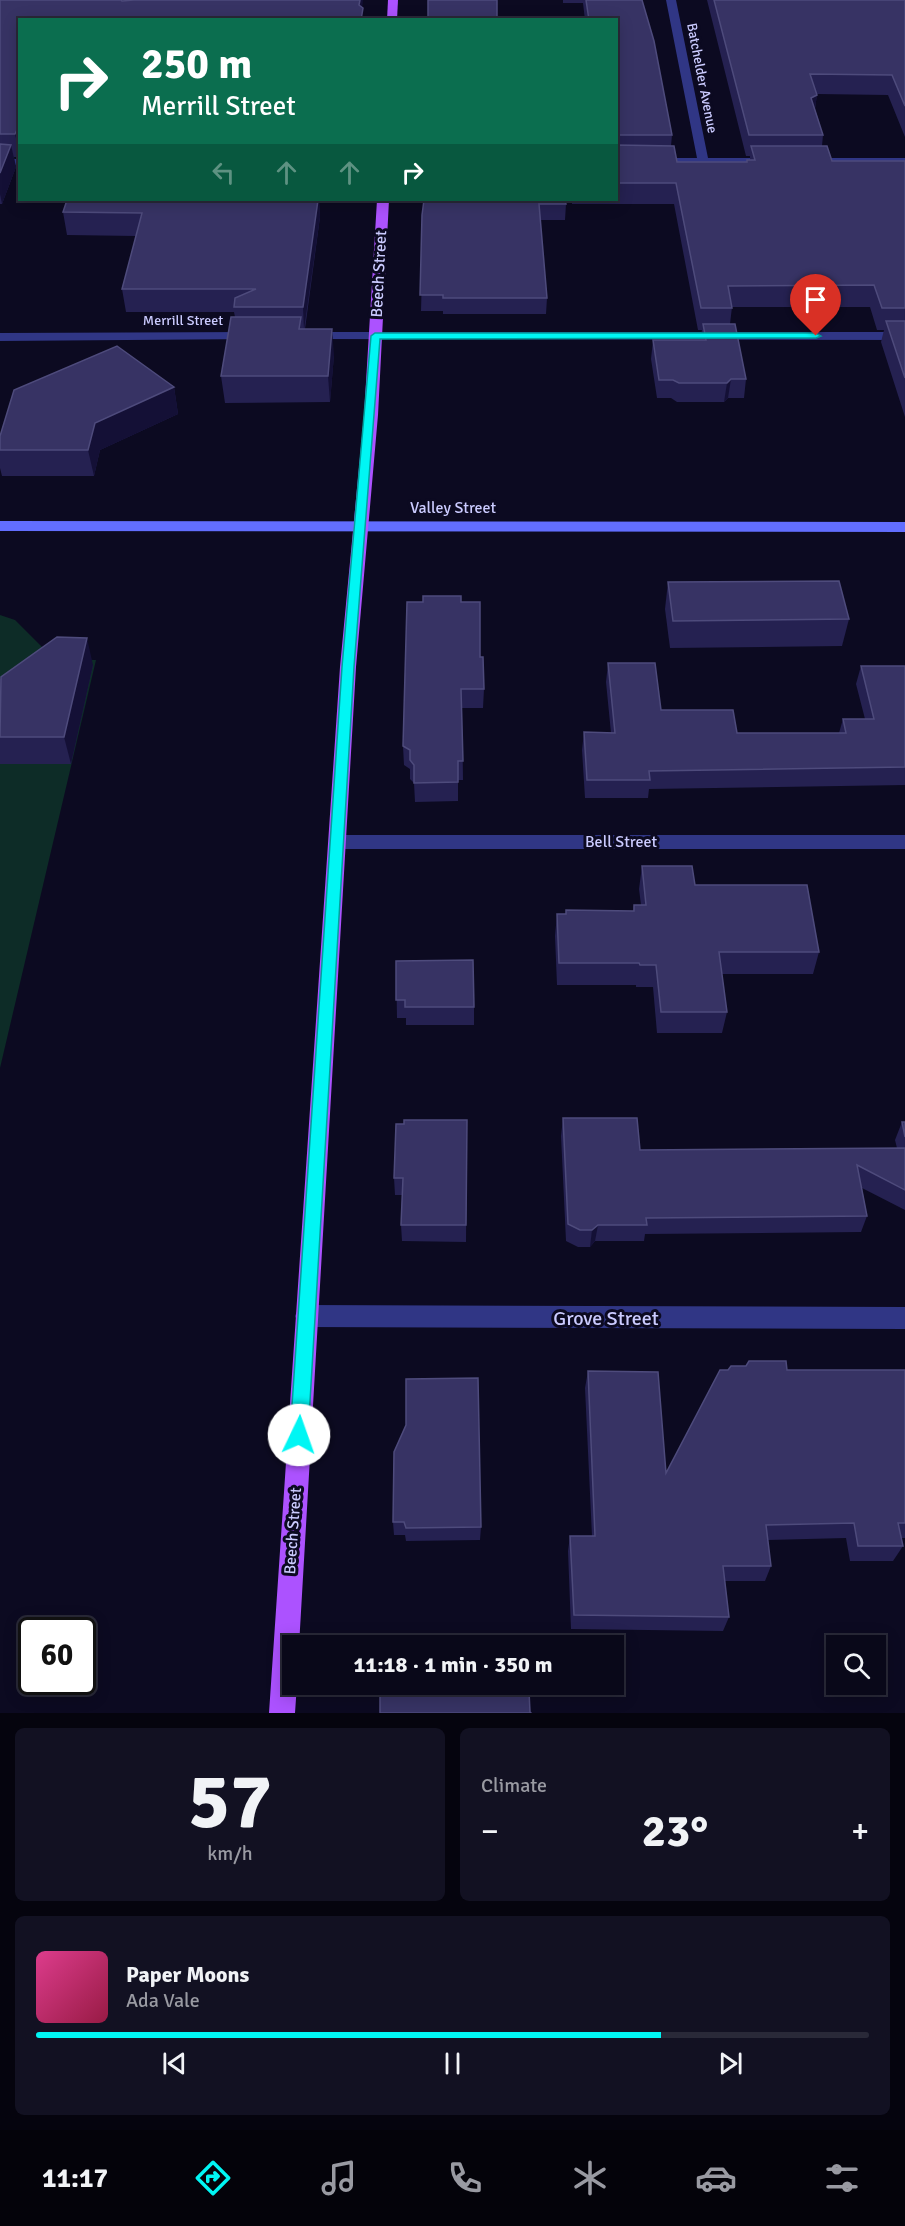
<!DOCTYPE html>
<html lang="en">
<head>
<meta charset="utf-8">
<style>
  :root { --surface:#090819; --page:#121122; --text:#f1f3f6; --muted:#999aa2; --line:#292938; --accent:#00f6f4 }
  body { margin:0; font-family:Signika,sans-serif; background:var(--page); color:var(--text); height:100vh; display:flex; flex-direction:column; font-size:22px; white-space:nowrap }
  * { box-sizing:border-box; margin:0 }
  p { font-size:20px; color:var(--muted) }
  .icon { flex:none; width:33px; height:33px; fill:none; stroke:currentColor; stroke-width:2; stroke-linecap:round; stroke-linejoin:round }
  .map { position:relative; height:1713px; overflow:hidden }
  .panel { display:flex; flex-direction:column; gap:15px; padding:15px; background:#05040e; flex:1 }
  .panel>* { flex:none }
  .guide { position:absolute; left:18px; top:18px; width:600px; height:183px; border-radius:0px; box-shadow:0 3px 15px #0003,0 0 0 2px var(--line); background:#0b6e4f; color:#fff; overflow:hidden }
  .buttons { position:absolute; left:826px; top:1635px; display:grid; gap:12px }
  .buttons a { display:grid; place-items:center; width:60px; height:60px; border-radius:0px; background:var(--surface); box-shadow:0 3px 15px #0003,0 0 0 2px var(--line); font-size:30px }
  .speed { position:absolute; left:18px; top:1617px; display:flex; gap:12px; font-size:30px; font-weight:700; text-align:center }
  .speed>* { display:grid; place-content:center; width:78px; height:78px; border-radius:50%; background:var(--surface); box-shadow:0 3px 15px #0003,0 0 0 2px var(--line); line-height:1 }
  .speed .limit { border:3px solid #111; border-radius:9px; background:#fff; color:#111 }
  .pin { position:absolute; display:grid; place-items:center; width:51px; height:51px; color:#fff; margin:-62px -26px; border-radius:50% 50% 50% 0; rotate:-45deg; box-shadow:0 0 6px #0007 }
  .pin .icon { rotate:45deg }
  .me { position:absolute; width:66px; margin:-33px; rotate:3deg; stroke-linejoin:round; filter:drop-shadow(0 0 4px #0008) }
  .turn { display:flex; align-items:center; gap:21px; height:126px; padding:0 24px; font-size:27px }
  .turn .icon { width:78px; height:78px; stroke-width:2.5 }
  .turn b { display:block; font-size:42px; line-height:51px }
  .lanes { display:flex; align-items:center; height:57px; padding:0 24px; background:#0003; justify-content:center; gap:30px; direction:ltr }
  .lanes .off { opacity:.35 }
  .big { font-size:45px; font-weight:800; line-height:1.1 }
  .panel .card { flex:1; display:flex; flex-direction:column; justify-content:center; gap:9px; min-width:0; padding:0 21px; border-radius:9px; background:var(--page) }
  .panel .dial { align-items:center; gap:0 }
  .dial b { font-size:78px; line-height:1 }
  .song { display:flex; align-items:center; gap:18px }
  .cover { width:72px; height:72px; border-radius:9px; background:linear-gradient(135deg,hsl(330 70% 55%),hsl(340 70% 35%)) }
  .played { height:6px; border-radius:3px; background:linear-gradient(90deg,var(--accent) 75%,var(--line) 75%) }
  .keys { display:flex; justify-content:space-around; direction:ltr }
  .heat { display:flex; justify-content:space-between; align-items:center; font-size:33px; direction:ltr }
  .panel .tiles { flex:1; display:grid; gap:15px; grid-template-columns:1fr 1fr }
  .card:last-child { grid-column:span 2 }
  .trip { position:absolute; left:282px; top:1635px; width:342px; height:60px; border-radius:0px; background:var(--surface); box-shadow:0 3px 15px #0003,0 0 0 2px var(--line); font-weight:800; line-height:60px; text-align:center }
  .tabs { display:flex; height:96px; justify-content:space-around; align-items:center; background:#04030a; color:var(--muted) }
  .tabs .icon { width:42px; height:42px }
  .tabs .active { color:var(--accent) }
  .tabs b { font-size:27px; color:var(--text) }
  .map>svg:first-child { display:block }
  .green { fill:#0d2c27 }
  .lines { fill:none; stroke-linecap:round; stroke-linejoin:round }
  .street { fill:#303685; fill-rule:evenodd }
  .secondary { fill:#626eff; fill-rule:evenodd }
  .primary { fill:#ac52ff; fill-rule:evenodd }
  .wall { fill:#252151 }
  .shaded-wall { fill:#141036 }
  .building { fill:#373364; stroke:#4e4b7c; stroke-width:1.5 }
  .route { fill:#00f6f4; stroke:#00a09f; stroke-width:1.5 }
  .labels { text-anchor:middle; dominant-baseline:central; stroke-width:6; stroke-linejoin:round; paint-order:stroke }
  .far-street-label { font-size:14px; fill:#cbcbff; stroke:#0c0a21 }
  .street-label { font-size:16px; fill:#cbcbff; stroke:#0c0a21 }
  .near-street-label { font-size:20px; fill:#cbcbff; stroke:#0c0a21 }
</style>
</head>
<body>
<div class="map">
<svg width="905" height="1713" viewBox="0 0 905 1713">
  <rect width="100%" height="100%" fill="#0c0a21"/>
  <path class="green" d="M0,615L15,620L54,659L96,660L0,1068Z"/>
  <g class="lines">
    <g class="street">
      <path d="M666,0H676L708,158H771L777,161L775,163L616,164V158H697Z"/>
      <path d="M808,158H905V164L804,163L802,161Z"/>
      <rect x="0" y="159" width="20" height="6"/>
      <path d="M252,332L258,336L257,339L0,341V333Z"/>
      <path d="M310,332H905V340L305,339L304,336Z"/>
      <path d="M338,835H905V849H338L332,847L329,842L332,837Z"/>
      <path d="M306,1305L905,1307V1329L306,1327L298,1323L295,1316L298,1309Z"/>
    </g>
    <path class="secondary" d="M0,521L905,522V532L0,531Z"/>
    <g class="primary">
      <path d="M388,0H398L397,20H387Z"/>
      <path d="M377,200H389L378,415L356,667L299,1646H292V1684H297L295,1713H269L340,667L364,415Z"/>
    </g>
  </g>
  <g class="wall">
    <path d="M0,0H130V1L363,0L20,20V157H14L16,167L2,204H0Z"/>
    <path d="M563,0H642L672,135L671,146L677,162H747V160H750V156H746L707,0H905V137L888,95L817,94L815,109L823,135L822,146L832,161H905V417L881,342L884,330H877L870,307H732L730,324L746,379L744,398H728L724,402H677L671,398H657L651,359L653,340H700L702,330H698L674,204H572V200H616V20H585L583,3H563Z"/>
    <path d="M67,200H319L320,217L305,329L334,355L330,402L225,403L221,376L235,317L234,312H126L122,289L136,236L67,235L63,212Z"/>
    <path d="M424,200L566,204L565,220H540L547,298L546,314H443V311H421Z"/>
    <path d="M174,387L178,414L100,450L94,476H2L0,468V436Z"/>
    <path d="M668,582L849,619L842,646L670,648L665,609Z"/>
    <path d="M461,602L480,657L484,689L483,708H462L463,780H458V801L415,802L414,783L410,779V769L404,765L403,746Z"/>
    <path d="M608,663L661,710L737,733H839L843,719H865L856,684L861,666H905V785L649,789L648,798H585L582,750L584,732L611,733L606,682Z"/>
    <path d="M93,665L71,764H0V679Z"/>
    <path d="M642,866L695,885L819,952L813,974H722L727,1012L722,1033H657L653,987H636V985H557L555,936L557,914L633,911L634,905H641L639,889Z"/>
    <path d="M396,961L474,1007V1025H406V1018H397Z"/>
    <path d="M563,1118L640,1150L897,1148L895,1140L902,1122H905V1210L862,1188L867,1216L861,1232L645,1234L644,1241H595L590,1247H578L566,1241L561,1136Z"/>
    <path d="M467,1120L466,1242L402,1241L401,1225L402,1195H395L394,1178Z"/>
    <path d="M787,1370H905V1538H901L903,1546L893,1561H850L846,1538L768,1540L771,1566L765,1581H725L729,1617L723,1631L571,1629L568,1551L570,1536H592L585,1388L588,1371L666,1473Z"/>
    <path d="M394,1452L481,1527L480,1540L406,1541L405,1535H394L393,1522Z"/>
  </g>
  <g class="shaded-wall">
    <path d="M360,0H363L361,20L359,5Z"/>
    <path d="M817,95L814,115L811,98Z"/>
    <path d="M20,123V156L15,134Z"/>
    <path d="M11,145L16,167L2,204L0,194V173Z"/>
    <path d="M316,200H319L320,217L304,330L303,307Z"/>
    <path d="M332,329L334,355L330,402L328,376Z"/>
    <path d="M731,379L728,398L724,402L727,383Z"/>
    <path d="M174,387L178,414L100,450L94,476L88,450L95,423Z"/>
    <path d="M87,638L93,665L71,764L64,737Z"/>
    <path d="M598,1225L595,1241L590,1247L592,1230Z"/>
  </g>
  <g class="building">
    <path d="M0,0H121L122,1L134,0H360L359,5L363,8L361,20H20V123L15,134H0Z"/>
    <rect x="428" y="0" width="69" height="20"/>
    <path d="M586,0H642L654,41L672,135H618L616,136V20H589Z"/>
    <path d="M714,0H905V106L892,75L810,74L817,95L811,98L823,135H749Z"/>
    <path d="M0,144L11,145L0,173Z"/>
    <path d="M616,145L674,146L677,162H747V160H755L751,146H827L832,161H905V308H882L874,285L728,286L732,308H701L676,183H616Z"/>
    <path d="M67,200H318L303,307H234L235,298L256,289H122L142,213L63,212Z"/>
    <path d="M424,200H565L566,204H539L547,298H443V295H420L422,215Z"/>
    <path d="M231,317H301L299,329H332L328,376H221Z"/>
    <path d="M886,321H905V378Z"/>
    <path d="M703,324H735L746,379H731L727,383H679L673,380H659L653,340H706Z"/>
    <path d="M117,346L174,387L95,423L88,450H0V436L14,390Z"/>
    <path d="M839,581L849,619L673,621L668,582Z"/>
    <path d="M423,596H461V602H480V657H483L484,689H461L463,761H458V782L414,783V765L410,760V750L403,746L407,602H423Z"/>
    <path d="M57,637L87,638L64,737H0L1,677Z"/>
    <path d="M608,663H655L661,710H733L737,733H846L843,719H874L861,666H905V767L649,771L650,780H587L584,732L615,733Z"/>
    <path d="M642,866H692L695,885H807L819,952H719L727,1012H661L656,965H640L639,963H559L557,914H566V910L634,911V905H646Z"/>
    <path d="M473,960L474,1007H405V1000H396V961Z"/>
    <path d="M563,1118H637L640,1150L905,1148V1190L857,1165L867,1216L646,1218L647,1225H598L592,1230H580L568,1224Z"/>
    <path d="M404,1120H467L466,1225H401L403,1178H394L396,1124H404Z"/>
    <path d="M902,1122H905V1137Z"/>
    <path d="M749,1361H786L787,1370H905V1523H898L903,1546H858L854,1523L766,1525L771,1566H723L729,1617L574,1615L570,1536H595L588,1371L658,1372L666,1473L720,1370H728L731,1366H746Z"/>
    <path d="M478,1378L481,1527L406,1528L404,1522H393L394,1452L406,1425V1379Z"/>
    <path d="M529,1691L530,1712L531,1713H380V1692Z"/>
  </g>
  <path class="route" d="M375,333H816L821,336L816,338L380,339L354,667L308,1435L305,1441L299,1443L293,1441L290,1435L342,667L371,336Z"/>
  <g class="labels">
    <g class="far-street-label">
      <text transform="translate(702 78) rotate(79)">Batchelder Avenue</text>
      <text x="183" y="320">Merrill Street</text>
    </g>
    <g class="street-label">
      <text transform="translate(379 274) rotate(-87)">Beech Street</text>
      <text x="453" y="508">Valley Street</text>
      <text x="621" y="842">Bell Street</text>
      <text transform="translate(293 1531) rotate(-86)">Beech Street</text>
    </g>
    <g class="near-street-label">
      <text x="606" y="1318">Grove Street</text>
    </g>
  </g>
</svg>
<div class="buttons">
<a><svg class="icon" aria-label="search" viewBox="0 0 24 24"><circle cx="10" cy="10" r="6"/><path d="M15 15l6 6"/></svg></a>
</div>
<div class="speed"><div class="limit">60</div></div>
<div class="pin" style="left:816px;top:336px;background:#d93025"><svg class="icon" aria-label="arrive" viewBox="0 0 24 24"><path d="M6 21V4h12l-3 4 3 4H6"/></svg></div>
<svg class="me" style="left:299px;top:1435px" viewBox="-20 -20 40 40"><circle r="19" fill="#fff"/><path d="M0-13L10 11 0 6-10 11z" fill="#00f6f4"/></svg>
<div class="trip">11:18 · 1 min · 350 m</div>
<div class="guide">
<div class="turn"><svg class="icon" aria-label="right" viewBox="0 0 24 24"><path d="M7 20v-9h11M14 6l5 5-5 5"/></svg><div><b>250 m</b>Merrill Street</div></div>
<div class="lanes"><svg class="icon off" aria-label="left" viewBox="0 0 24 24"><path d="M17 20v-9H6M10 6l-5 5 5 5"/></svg><svg class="icon off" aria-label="ahead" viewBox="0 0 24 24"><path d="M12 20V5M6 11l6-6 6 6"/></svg><svg class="icon off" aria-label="ahead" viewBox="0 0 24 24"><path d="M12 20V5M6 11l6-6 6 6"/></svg><svg class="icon" aria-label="right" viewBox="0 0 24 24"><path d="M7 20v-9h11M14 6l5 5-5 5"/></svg></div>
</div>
</div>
<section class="panel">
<div class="tiles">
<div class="card dial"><b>57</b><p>km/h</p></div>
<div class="card"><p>Climate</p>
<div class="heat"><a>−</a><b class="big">23°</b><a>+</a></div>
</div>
<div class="card">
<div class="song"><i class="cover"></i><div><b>Paper Moons</b><p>Ada Vale</p></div></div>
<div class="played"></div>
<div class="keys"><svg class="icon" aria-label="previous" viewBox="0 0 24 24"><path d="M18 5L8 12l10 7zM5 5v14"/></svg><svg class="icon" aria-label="pause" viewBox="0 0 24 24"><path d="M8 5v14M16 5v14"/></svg><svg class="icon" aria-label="next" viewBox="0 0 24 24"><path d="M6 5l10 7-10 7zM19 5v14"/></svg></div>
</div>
</div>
</section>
<nav class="tabs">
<b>11:17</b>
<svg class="icon active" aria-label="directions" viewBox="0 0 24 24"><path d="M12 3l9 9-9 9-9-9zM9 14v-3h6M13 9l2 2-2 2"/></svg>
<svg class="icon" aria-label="music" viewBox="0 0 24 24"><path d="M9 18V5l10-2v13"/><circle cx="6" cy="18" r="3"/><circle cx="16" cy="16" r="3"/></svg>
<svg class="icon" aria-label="phone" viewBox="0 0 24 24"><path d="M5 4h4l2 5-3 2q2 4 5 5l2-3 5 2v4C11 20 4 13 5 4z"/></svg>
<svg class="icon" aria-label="climate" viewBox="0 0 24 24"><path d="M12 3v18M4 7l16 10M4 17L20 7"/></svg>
<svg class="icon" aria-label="car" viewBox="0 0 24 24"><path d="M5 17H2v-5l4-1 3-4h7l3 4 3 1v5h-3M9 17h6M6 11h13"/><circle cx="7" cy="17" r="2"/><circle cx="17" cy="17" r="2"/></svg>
<svg class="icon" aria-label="filters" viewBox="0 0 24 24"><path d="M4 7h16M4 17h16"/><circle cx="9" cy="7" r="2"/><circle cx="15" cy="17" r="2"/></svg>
</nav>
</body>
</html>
